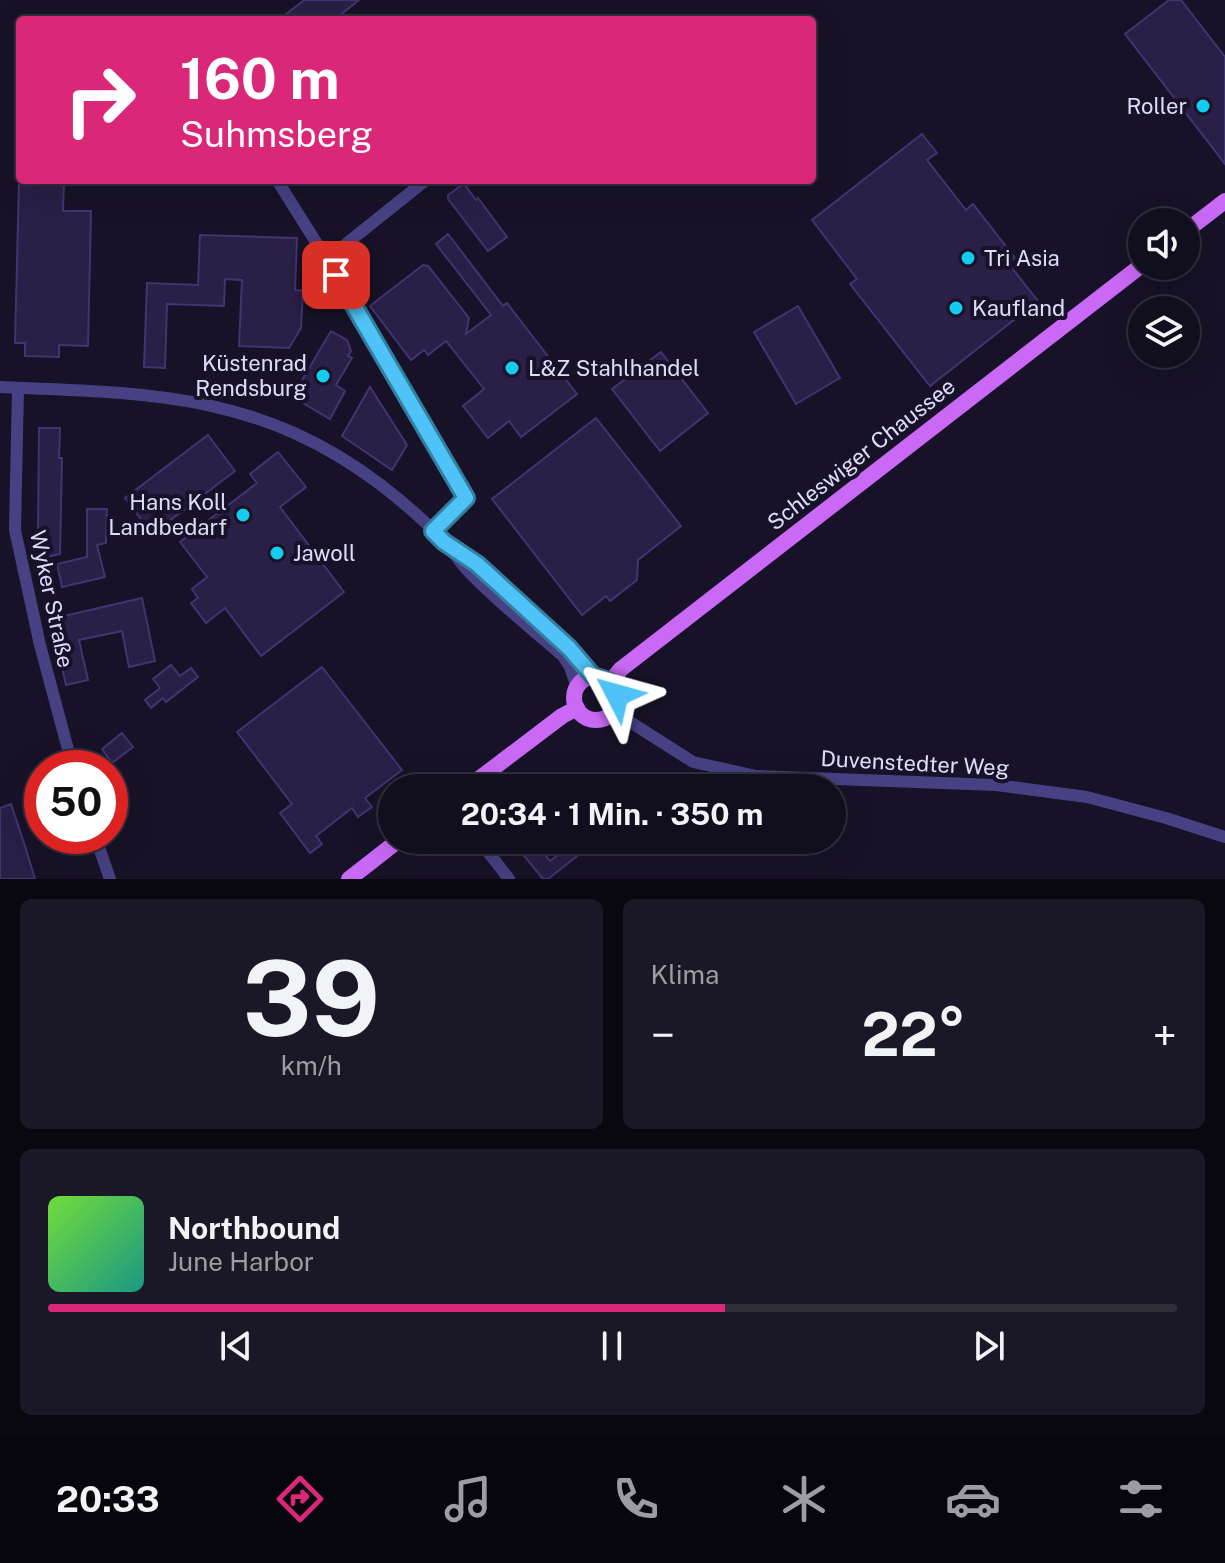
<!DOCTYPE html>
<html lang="de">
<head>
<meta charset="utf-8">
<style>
  :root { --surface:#110e1d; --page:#1a1726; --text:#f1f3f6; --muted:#9c9ca4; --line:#302e3b; --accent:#db2777 }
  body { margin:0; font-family:"Public Sans",sans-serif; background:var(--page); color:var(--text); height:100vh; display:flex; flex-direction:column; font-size:30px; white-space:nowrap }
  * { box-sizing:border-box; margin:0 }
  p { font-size:26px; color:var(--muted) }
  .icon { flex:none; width:44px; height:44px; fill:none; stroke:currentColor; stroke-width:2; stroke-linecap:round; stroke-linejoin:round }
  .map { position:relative; height:879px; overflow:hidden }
  .details { display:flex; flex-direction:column; gap:20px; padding:20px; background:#090810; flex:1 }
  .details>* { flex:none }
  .hud { position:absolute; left:16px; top:16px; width:800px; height:168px; border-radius:8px; box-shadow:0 8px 32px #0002,0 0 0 2px var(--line); background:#db2777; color:#fff; overflow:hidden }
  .buttons { position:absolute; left:1128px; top:208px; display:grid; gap:16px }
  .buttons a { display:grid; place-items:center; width:72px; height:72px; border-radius:50%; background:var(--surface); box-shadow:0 8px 32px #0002,0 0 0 2px var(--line); font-size:40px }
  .speed { position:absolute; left:24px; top:750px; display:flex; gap:16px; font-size:40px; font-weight:700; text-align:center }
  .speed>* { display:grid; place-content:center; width:104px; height:104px; border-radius:50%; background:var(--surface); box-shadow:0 8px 32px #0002,0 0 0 2px var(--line); line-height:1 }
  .speed .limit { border:12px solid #d22; background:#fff; color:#111 }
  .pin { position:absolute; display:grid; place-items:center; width:68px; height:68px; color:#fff; margin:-34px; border-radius:16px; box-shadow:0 4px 12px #0006 }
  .me { position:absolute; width:88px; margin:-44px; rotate:309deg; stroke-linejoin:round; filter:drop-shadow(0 0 6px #0008) }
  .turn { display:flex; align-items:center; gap:28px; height:168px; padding:0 32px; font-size:36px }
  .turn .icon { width:104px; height:104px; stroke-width:2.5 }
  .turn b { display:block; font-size:56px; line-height:68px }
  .big { font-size:60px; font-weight:700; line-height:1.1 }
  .details .widget { flex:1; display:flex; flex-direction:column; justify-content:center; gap:12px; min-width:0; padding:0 28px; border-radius:12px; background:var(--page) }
  .details .dial { align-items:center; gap:0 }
  .dial b { font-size:104px; line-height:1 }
  .song { display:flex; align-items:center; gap:24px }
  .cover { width:96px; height:96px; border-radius:12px; background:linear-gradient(135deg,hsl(100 70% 55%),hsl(170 70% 35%)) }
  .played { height:8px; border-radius:4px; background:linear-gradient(90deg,var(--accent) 60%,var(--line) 60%) }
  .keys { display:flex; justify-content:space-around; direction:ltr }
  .heat { display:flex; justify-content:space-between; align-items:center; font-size:44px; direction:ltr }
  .details .tiles { flex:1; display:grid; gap:20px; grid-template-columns:1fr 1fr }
  .widget:last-child { grid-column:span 2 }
  .trip { position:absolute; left:378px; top:774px; width:468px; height:80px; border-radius:40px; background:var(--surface); box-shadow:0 8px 32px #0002,0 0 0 2px var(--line); font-weight:700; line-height:80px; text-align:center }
  .menu { display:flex; height:128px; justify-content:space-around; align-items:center; background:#07060c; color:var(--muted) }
  .menu .icon { width:56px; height:56px }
  .menu .selected { color:var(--accent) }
  .menu b { font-size:36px; color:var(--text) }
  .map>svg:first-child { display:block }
  .building { fill:#291f47; stroke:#433371; stroke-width:2 }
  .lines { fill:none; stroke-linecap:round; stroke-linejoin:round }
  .minor { stroke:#474083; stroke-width:12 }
  .major { stroke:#c969f5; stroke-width:16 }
  .route-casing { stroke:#337fa1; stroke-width:20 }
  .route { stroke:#4fc3f7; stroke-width:14 }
  .poi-dot { fill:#14ccef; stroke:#171227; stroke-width:3 }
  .labels { text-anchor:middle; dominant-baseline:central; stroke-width:8; stroke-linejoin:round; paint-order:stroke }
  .poi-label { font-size:22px; fill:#e0dbfd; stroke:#171227; text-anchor:start }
  .street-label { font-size:22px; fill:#e0dbfd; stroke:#171227 }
</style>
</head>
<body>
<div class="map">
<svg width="1225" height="879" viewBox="0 0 1225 879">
  <rect width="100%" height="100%" fill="#171227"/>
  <g class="building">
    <path d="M304,0H359L334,20H289L285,15Z"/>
    <path d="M1169,0H1181L1225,57V164L1125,34Z"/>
    <path d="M922,134L937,153L927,160L966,210L973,204L1015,258L1008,263L1038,301L930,386L850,284L857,279L812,220Z"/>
    <path d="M19,182L64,183L63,211H91L88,346L59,345V357L25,356V343H15Z"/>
    <path d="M462,185H465L476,200L478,198L507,237L488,251L448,199V195Z"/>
    <path d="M448,234L503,306L507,303L577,394L521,437L509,421L488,438L463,406L484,389L446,341L428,355L424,350L411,360L370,306L423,265L428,266L469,318L466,334L491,315L436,244Z"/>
    <path d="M200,235L297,238L295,290L303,291L301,328L289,348L239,346L242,280L225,279L224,306L167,304L165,368L144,367L147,283L198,285Z"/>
    <path d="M798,306L840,378L796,404L754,332Z"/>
    <path d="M331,331L347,340L351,351L348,356L352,358L336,385L345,391L330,419L291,396L300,381L301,382Z"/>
    <path d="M661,352L708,413L660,451L612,389Z"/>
    <path d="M370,387L407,445L392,470L342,436Z"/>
    <path d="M596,418L681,526L638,560L637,580L610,601L606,596L582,615L492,499Z"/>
    <path d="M39,428H60L59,458H62L60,554L43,558L38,536Z"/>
    <path d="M208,435L235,471L152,534L125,498Z"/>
    <path d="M278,452L306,487L280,507L344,592L261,656L225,608L206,623L191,603L198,598L192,589L207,577L180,542L257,483L250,474Z"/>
    <path d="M87,509H107L106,543L97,545L105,577L62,587L57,564L87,557Z"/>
    <path d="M142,598L155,661L129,667L122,631L79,640L88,680L66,685L51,619Z"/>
    <path d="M171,665L180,676L191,668L198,677L166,702L163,698L151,708L145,700L160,688L153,679Z"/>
    <path d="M322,667L402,770L365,798L372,807L358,817L352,808L316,836L322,844L310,853L280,813L292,804L237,732Z"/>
    <path d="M122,733L133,747L112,763L102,749Z"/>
    <path d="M11,804L25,846L35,879H0V808Z"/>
    <path d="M511,840H533L550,861L577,840L586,849L548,879H543Z"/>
  </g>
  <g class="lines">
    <g class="minor">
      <path d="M277,180L346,290L466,498L433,531"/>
      <path d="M326,260L426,180"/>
      <path d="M0,387C147,393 258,392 381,485C403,502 426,522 445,542C453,551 459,562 468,571C496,601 531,628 563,656L570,667L577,688"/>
      <path d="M18,388L15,530L40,645L73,768"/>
      <path d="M457,551C504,582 556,633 593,676"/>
      <path d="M613,711L693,762L756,776L996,785L1087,797L1166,818L1225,837"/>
      <path d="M95,836L110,879"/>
      <path d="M479,840L509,879"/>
    </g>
    <g class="major">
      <path d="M1186,231L1225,201"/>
      <circle cx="596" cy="698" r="22"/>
      <path d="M610,682L621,669L1142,265"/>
      <path d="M467,788L562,716L577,708"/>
      <path d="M349,879L399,840"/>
    </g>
  </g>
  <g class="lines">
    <g class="route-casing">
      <path id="route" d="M336,275L466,498L433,531L444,542L477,564L569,648L593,676L610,682L617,695"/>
    </g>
    <use href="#route" class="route"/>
  </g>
  <g class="poi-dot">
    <circle cx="1203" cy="106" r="8"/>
    <circle cx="968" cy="258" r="8"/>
    <circle cx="956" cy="308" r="8"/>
    <circle cx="512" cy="368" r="8"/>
    <circle cx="323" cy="376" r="8"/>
    <circle cx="243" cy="515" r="8"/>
    <circle cx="277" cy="553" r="8"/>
  </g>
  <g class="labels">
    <g class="poi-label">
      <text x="1187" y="106" text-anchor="end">Roller</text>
      <text x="984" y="258">Tri Asia</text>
      <text x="972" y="308">Kaufland</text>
      <text x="307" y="363" text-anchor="end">Küstenrad<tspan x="307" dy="25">Rendsburg</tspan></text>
      <text x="528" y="368">L&amp;Z Stahlhandel</text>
      <text x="227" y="502" text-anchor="end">Hans Koll<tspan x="227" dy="25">Landbedarf</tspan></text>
      <text x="293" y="553">Jawoll</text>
    </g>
    <g class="street-label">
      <text transform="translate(861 454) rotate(-38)">Schleswiger Chaussee</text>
      <text transform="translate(52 599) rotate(78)">Wyker Straße</text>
      <text transform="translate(915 763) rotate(3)">Duvenstedter Weg</text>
    </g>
  </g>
</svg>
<div class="buttons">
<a><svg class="icon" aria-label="sound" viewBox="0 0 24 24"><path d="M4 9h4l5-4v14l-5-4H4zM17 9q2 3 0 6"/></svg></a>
<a><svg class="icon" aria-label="layers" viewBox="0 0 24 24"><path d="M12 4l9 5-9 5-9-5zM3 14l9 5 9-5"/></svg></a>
</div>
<div class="speed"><div class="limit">50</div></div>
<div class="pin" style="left:336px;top:275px;background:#d93025"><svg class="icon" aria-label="arrive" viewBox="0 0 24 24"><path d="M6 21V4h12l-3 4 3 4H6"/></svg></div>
<svg class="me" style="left:617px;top:695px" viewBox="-20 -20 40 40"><path d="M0-17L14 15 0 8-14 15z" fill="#4fc3f7" stroke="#fff" stroke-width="4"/></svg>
<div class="trip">20:34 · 1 Min. · 350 m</div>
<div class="hud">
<div class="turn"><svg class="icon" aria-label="right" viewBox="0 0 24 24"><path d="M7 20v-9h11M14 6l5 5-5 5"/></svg><div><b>160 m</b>Suhmsberg</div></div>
</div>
</div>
<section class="details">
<div class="tiles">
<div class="widget dial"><b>39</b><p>km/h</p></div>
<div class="widget"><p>Klima</p>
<div class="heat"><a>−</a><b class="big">22°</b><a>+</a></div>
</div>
<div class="widget">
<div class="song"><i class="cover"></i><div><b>Northbound</b><p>June Harbor</p></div></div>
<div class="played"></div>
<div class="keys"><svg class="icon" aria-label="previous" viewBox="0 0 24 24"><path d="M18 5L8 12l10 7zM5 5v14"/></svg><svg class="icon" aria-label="pause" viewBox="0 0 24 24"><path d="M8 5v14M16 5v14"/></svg><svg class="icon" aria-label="next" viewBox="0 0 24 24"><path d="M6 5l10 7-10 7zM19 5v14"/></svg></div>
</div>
</div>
</section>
<nav class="menu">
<b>20:33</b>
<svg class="icon selected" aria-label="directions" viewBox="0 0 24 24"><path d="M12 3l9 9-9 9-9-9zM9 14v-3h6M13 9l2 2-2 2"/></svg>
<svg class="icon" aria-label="music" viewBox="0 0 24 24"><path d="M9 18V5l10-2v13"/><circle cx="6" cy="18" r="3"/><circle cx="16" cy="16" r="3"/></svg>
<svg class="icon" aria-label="phone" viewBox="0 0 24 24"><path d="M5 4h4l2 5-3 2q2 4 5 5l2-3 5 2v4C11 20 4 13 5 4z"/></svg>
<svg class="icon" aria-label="climate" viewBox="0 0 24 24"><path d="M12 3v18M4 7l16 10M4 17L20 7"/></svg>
<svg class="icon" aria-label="car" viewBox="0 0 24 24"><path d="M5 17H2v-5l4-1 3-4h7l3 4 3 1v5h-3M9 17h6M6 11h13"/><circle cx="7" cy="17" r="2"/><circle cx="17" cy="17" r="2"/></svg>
<svg class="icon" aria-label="filters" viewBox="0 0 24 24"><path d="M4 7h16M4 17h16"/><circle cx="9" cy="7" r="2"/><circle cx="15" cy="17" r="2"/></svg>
</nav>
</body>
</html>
